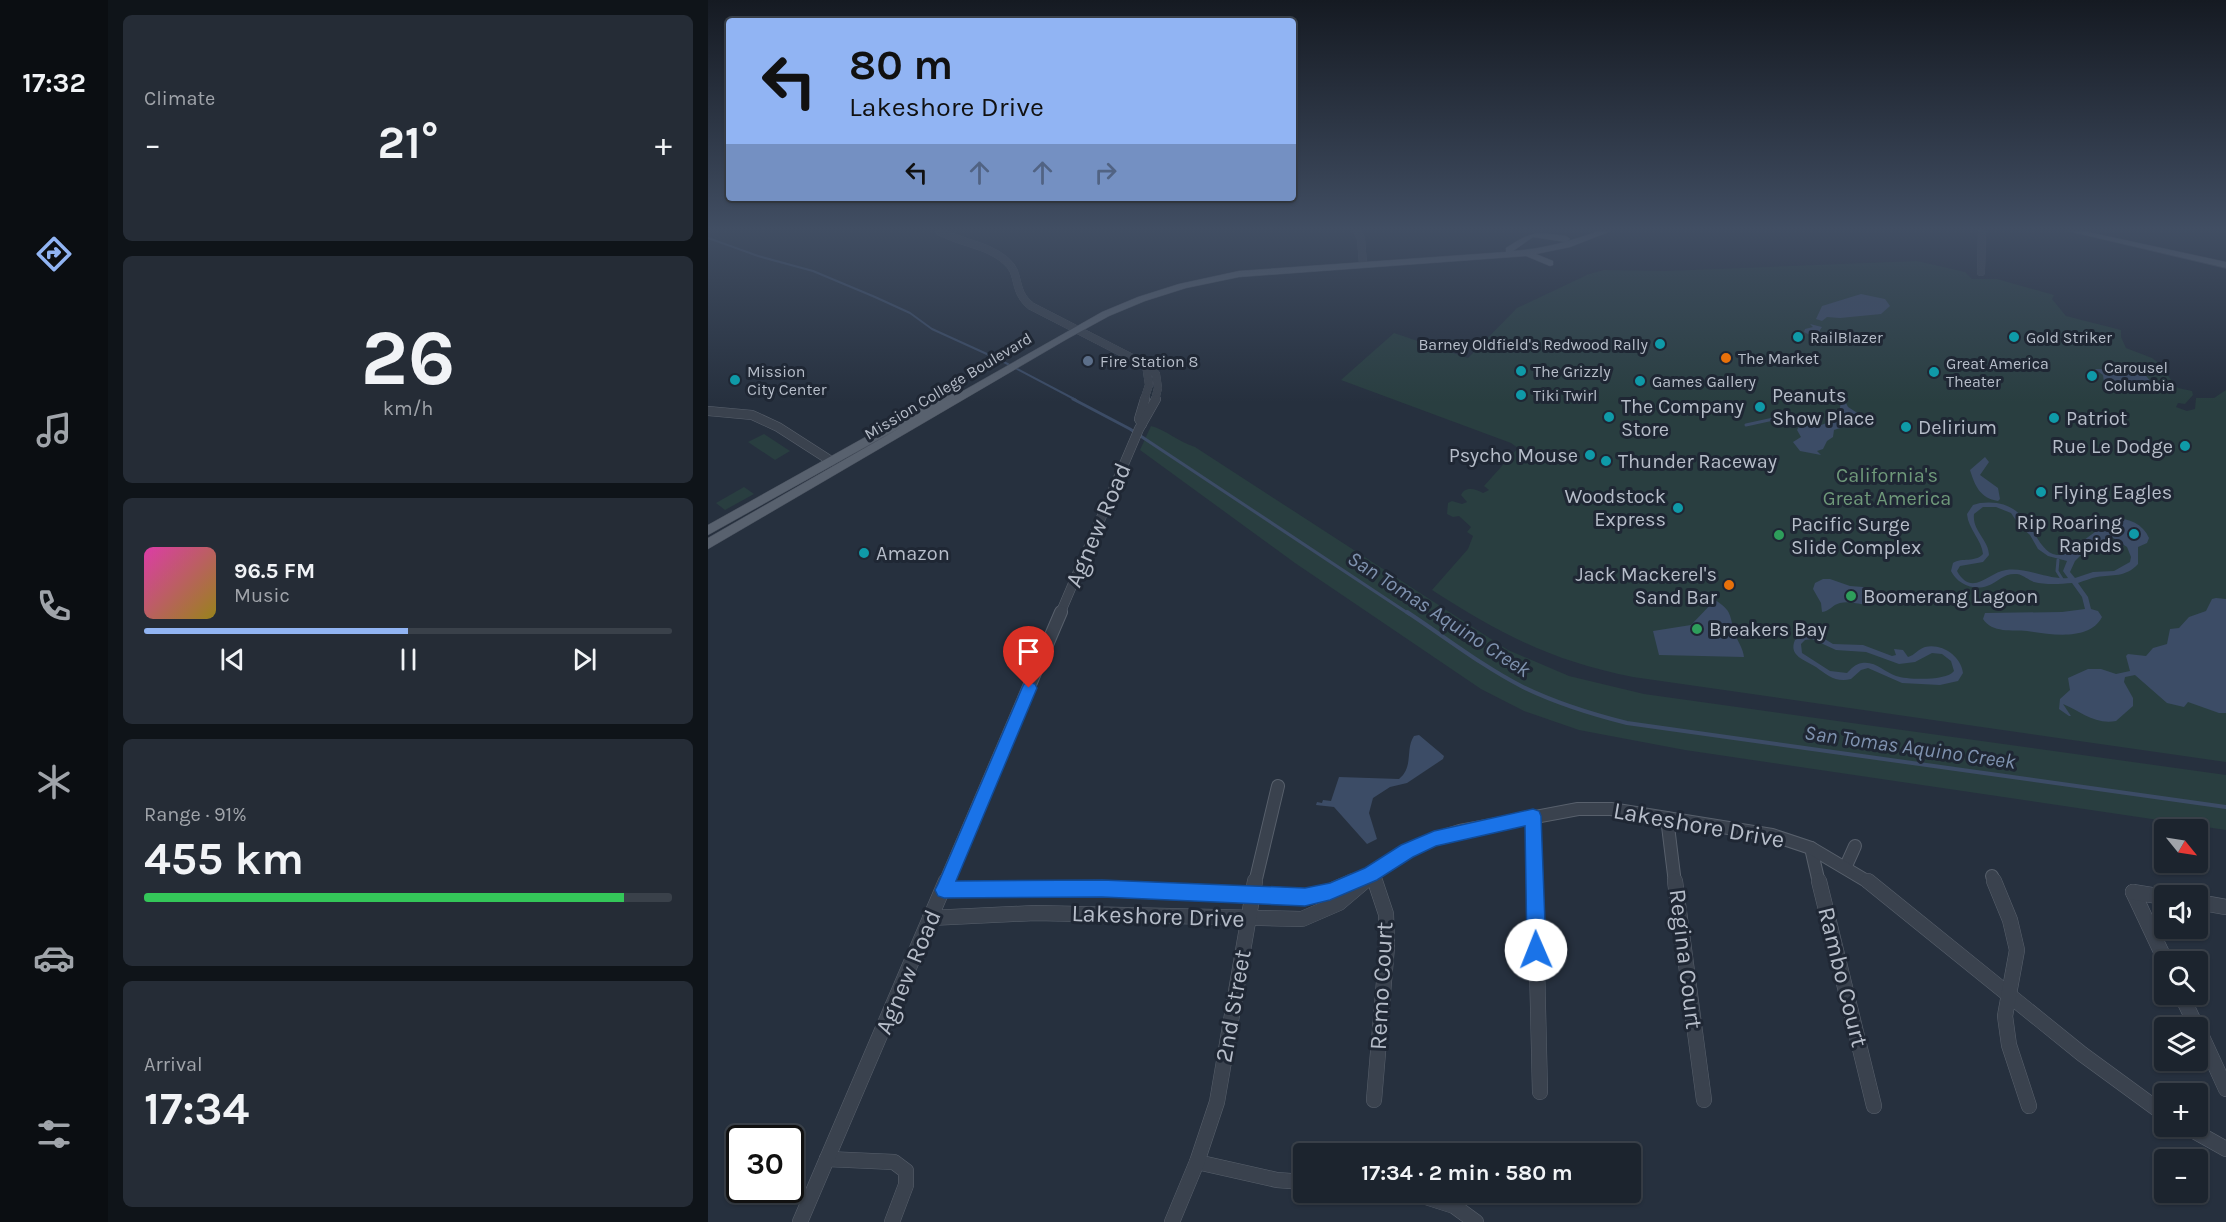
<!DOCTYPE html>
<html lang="en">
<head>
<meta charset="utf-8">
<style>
  :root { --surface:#1c242e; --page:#252c36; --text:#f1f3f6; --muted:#a0a4aa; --line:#3a414a; --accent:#91b4f3 }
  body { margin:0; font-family:Karla,sans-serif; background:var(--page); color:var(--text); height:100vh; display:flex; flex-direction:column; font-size:22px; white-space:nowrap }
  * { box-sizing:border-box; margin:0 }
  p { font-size:20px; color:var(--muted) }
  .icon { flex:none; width:33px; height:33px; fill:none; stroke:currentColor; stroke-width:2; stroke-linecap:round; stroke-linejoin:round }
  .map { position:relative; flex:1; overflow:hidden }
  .drawer { display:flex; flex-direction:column; gap:15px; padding:15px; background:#0f1419; width:600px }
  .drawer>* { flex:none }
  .top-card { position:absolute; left:18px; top:18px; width:570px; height:183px; border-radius:6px; box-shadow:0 2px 4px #0004,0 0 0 2px var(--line); background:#91b4f3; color:#111; overflow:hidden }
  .needle { width:39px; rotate:120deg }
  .buttons { position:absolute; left:1446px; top:819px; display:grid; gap:12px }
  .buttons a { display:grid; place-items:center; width:54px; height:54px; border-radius:6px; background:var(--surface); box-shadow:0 2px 4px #0004,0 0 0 2px var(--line); font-size:30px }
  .speed { position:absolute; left:18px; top:1125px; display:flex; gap:12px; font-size:30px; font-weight:700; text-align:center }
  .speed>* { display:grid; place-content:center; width:78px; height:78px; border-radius:50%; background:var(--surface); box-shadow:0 2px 4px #0004,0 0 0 2px var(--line); line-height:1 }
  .speed .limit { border:3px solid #111; border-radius:9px; background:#fff; color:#111 }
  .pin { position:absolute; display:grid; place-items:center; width:51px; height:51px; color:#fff; margin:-62px -26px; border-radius:50% 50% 50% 0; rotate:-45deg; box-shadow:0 0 6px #0007 }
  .pin .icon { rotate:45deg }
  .me { position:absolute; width:66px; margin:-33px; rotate:359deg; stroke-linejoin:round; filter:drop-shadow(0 0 4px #0008) }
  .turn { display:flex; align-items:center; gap:21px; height:126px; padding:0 24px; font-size:27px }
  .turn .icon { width:78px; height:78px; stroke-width:2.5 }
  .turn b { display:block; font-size:42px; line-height:51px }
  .lanes { display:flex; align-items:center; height:57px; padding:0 24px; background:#0003; justify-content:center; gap:30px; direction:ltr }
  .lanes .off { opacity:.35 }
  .big { font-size:45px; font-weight:700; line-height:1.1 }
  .drawer .card { flex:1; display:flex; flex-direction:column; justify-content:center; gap:9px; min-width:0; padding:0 21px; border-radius:9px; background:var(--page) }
  .drawer .dial { align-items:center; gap:0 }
  .dial b { font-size:78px; line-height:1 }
  .song { display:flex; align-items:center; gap:18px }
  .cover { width:72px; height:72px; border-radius:9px; background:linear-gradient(135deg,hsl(320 70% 55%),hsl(50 70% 35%)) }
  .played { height:6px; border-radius:3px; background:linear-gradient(90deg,var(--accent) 50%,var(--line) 50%) }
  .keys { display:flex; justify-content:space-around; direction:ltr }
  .heat { display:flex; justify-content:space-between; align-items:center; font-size:33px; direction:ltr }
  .charge { height:9px; border-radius:4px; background:linear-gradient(90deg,#34c759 91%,var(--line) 0) }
  .trip { position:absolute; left:585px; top:1143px; width:348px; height:60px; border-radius:6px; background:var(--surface); box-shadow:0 2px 4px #0004,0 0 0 2px var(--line); font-weight:700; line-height:60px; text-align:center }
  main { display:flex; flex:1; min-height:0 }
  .tabs { display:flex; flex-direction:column; width:108px; justify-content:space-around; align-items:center; background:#0b0e12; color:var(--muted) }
  .tabs .icon { width:42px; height:42px }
  .tabs .on { color:var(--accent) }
  .tabs b { font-size:27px; color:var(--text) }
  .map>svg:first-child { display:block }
  .green { fill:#293e40 }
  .water { fill:#3c4c66; fill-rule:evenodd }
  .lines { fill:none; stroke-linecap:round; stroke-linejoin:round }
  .stream-far2 { stroke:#3c4c66; stroke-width:2 }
  .stream-far1 { stroke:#3c4c66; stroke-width:3 }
  .stream { stroke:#3c4c66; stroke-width:4 }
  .minor-far3-casing { stroke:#58606c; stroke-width:8 }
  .minor-far2-casing { stroke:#58606c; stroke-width:10 }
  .minor-far1-casing { stroke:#58606c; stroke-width:14 }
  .minor-casing { stroke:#58606c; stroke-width:16 }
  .major-casing { stroke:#434b58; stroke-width:1 }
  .minor-far3 { stroke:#3a424e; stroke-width:8 }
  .minor-far2 { stroke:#3a424e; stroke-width:9 }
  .minor-far1 { stroke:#3a424e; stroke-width:12 }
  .minor { stroke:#3a424e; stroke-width:15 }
  .major { fill:#58616e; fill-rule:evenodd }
  .route { fill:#1a73e8; stroke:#114b97; stroke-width:1.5 }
  .culture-dot { fill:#0f9aa8; stroke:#1f2734; stroke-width:2 }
  .food-dot { fill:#e8710a; stroke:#1f2734; stroke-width:2 }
  .service-dot { fill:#5c6f8a; stroke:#1f2734; stroke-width:2 }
  .leisure-dot { fill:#2e9e5b; stroke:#1f2734; stroke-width:2 }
  .labels { text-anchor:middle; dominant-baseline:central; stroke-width:6; stroke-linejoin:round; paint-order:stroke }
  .far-poi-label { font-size:16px; fill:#b6bdc9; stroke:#1f2734; text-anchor:start }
  .far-street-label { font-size:16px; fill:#b6bdc9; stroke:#1f2734 }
  .poi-label { font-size:20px; fill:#b6bdc9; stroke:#1f2734; text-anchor:start }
  .park-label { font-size:20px; fill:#6f997a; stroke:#1f2734 }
  .water-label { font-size:21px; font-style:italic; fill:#7f92af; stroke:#1f2734 }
  .near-street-label { font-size:24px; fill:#b6bdc9; stroke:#1f2734 }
</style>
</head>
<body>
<main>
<nav class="tabs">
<b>17:32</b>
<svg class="icon on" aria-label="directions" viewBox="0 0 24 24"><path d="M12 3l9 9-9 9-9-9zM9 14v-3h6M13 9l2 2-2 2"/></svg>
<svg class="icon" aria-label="music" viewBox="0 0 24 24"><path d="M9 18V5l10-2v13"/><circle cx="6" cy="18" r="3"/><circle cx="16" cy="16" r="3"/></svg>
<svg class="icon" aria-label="phone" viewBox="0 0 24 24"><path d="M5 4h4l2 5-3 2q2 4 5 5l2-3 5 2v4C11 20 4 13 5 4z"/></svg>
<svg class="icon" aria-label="climate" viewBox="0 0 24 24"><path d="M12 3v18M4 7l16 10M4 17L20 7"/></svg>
<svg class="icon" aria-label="car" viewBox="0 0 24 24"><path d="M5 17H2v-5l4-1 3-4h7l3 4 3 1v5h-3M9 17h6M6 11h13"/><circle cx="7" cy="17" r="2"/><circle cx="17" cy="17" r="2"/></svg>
<svg class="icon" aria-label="filters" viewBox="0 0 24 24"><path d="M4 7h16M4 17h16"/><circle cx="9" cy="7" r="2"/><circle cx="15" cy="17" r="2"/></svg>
</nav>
<section class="drawer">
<div class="card"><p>Climate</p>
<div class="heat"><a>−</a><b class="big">21°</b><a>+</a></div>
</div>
<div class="card dial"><b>26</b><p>km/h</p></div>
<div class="card">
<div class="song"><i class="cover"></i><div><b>96.5 FM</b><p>Music</p></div></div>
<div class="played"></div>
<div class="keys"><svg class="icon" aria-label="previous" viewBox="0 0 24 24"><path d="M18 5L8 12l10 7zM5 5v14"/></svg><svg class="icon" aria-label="pause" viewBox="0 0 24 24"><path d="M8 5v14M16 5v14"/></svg><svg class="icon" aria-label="next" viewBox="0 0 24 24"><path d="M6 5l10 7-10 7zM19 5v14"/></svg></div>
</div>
<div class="card"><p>Range · 91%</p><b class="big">455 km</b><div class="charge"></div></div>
<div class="card"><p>Arrival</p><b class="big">17:34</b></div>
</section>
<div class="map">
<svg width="1518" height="1222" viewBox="0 0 1518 1222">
  <rect width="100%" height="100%" fill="#26303e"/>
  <g class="green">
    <path d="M1209,261L1257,272L1264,279H1289L1346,295L1344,299L1358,316L1413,330V337L1418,348L1444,358L1455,366H1452L1470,388L1484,391L1485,395L1477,404L1470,403L1468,407L1479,411L1487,409L1488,398H1506L1518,390V762L925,677C843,661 793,634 724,590L760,549L765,536L759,532L763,527L751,516L745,517L739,514L740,503L744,501L754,504L759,502L753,495C757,486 768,489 775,493L781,490L776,486L810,448L803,443L633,380L686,333L760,358L809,308L881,274L896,270L958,271Z"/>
    <path d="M443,426C458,430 471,442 487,447L800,650L861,676L936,694L1518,775V830L977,750L871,730L816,711L773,689L587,563L432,450Z"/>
    <path d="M56,434L82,451L67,460L40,442Z"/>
    <path d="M36,487L46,494L17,510L8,503Z"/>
  </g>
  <g class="water">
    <path d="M1153,294L1177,299L1182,306L1173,314L1132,318L1119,317L1114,321L1108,319L1114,306Z"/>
    <path d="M1102,324L1114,327L1112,330V335L1129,337L1132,343L1103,341L1101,339L1104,336L1096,332L1097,329L1105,327Z"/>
    <path d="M1387,369L1433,370L1444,383L1396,382L1395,375Z"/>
    <path d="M1133,402L1138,403L1140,407L1151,414C1144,429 1143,424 1126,430L1125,437L1119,441L1115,449L1109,451L1113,455L1092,451L1085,442L1093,437L1089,430L1091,426L1113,425L1130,419Z"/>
    <path d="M1277,457L1281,462L1272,475L1290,488L1292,499L1290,501C1272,498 1267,486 1262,470Z"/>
    <path d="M1272,503C1326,496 1323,552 1349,555C1359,556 1367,548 1375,546L1372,543L1406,518C1421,518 1435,524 1441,538L1439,543L1430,547V564C1417,578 1405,574 1389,577C1383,578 1376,581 1370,583L1380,597L1383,609L1390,611L1394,617C1381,642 1341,634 1319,631C1304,630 1284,633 1275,619L1277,613L1354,612L1377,609L1374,597L1364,583C1353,584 1337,585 1326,582C1320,580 1316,575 1309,574C1295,573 1291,582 1279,586C1266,591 1249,584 1243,571L1245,563C1254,557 1267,563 1275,554C1274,540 1260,529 1259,514L1265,505ZM1275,507H1288L1303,513L1311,525L1322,535L1330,549L1340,556L1359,561L1355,571L1360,578C1339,580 1319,567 1298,570C1281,572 1264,598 1249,571L1252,566L1275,562L1281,555C1281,540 1264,531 1266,514ZM1402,536L1419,547L1423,557L1422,562L1406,571L1385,572L1367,578L1362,572L1367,561L1380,548L1384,550Z"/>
    <path d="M1115,579H1122L1142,586L1155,587L1178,595C1166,614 1149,599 1132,603C1124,605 1122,611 1114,612L1113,603L1105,589L1107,583Z"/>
    <path d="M1508,598L1518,599V713H1511L1480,702L1476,707L1459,703L1427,675L1417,677L1416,682L1425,698V706L1408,721C1387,725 1372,711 1355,704L1363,716H1361L1351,709L1352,699L1362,690L1360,678L1380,669H1393L1408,674L1422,671L1418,656L1420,654L1438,656L1445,648L1459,644L1462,629L1471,628L1481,617L1498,611L1504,599Z"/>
    <path d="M1007,600C1025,611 1021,616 1027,634C1030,642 1035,648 1036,657L951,655L945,631L983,625Z"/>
    <path d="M1100,634L1110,635L1125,644L1155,645L1184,656L1188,655L1186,649L1195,650L1200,657C1207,655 1210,649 1217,647C1234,643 1253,656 1255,673L1250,681L1232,685L1194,683L1160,668L1153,670L1143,679C1128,683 1119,675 1108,667C1097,660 1080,656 1087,640ZM1104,639L1128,650L1158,652L1191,664L1207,662L1224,653L1234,654L1243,661L1246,671C1239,681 1200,680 1188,676C1176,672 1168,661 1154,663C1147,664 1143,669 1139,673L1122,671L1094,653L1093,644L1097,640Z"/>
    <path d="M711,735L736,756L735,759L699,783L682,787L665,798L661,813L669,839L659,844L626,807L608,805L609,802L614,803L615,800L623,801L631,777L691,779C706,767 697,749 706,736Z"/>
  </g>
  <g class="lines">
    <path class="stream-far2" d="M0,238L50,256L105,271L167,297L202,313L224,329L292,360L368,400"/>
    <g class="stream-far1">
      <path d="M365,399L422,429L701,614"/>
      <path d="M1063,420C1076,414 1087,412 1097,425"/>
      <path d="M1038,425L1070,418"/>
      <path d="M1350,560L1349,571L1354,579"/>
    </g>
    <path class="stream" d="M699,612C737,637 774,666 815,687C848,703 883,714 919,723L1518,807"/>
    <g class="minor-far3-casing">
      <g id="minor-far3">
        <path d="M231,231C252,243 282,245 299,262C313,274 304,291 323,306L434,363L448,374L450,388L447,400"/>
        <path d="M649,231L653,239L655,264"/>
        <path d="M1273,272L1274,231"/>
        <path d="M436,400L441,385L438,365"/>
      </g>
    </g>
    <g class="minor-far2-casing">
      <g id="minor-far2">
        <path d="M0,411L44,415L70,427L123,461"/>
        <path d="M434,424L431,419L437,399"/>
        <path d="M352,614L431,429L448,399"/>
      </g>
    </g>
    <g class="minor-far1-casing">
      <g id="minor-far1">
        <path d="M825,817L827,883"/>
        <path d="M959,818L967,883"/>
        <path d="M1103,848L1111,883"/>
        <path d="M1138,866L1147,846"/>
        <path d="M663,874L668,883"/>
        <path d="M1284,876L1287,883"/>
        <path d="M237,883L353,612"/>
        <path d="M547,883L570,786"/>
        <path d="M642,883L663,874L699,851L726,839L752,831L870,809H903L1064,835L1103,848L1162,883"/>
        <path d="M655,883L661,877"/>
      </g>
    </g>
    <g class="minor-casing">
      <g id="minor">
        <path d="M827,881L832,1092"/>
        <path d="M967,881L996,1100"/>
        <path d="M1111,881L1166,1106"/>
        <path d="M1160,881L1374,1054L1456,1114"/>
        <path d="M1286,881L1302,920L1309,950L1297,1016L1301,1045L1321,1106"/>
        <path d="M236,890L413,889L597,897L622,891L645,881"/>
        <path d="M1425,892L1458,962"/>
        <path d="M1425,892L1456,897"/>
        <path d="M1490,902L1518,907"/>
        <path d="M222,918L327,913L594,919L631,903L657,881"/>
        <path d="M1473,994L1489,1028"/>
        <path d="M1490,1028L1518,1089"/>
        <path d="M666,1100L679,946L678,914L667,881"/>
        <path d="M1477,1126L1518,1149"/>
        <path d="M119,1159L186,1162L198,1171V1185L184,1222"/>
        <path d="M489,1162L569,1180L596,1182"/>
        <path d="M702,1192L746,1206L768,1222"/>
        <path d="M92,1222L238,881"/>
        <path d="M464,1222L489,1162L509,1102L547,881"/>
      </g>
    </g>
    <g class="major-casing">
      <g id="major">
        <path d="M891,231H903L862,247L828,254L845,261V265L842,266L818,256L531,277L478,288L437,301L401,316L359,339L0,549V538L195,426L0,535V525L238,392H246V396L394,312L430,297L471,284L531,271L798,252V248C824,231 827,232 858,236L862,239L858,242L825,237L805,251C835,249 863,241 891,231Z"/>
        <path d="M1360,231H1375L1518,262V268Z"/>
      </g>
    </g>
    <use href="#minor-far3" class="minor-far3"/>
    <use href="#minor-far2" class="minor-far2"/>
    <use href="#minor-far1" class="minor-far1"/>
    <use href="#minor" class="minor"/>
    <use href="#major" class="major"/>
  </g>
  <linearGradient id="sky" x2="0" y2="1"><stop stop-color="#151a22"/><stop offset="0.57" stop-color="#414e63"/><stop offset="1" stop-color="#414e63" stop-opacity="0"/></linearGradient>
  <rect width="1518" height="402" fill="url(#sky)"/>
  <path class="route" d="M321,682L327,684L329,688L248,881L394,880L597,888L622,883L657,868L693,845L726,831L825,809L831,811L833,816L838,950L835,956L828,959L822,956L819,950L817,826L728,846L705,857L669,880L622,900L597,906L394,897L236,898L230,896L227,890L230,884L314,688L316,684Z"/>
  <g class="culture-dot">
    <circle cx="1090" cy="337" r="6"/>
    <circle cx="1306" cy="337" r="6"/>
    <circle cx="952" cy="344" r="6"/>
    <circle cx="813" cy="371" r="6"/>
    <circle cx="1226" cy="372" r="6"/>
    <circle cx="1384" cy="376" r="6"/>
    <circle cx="27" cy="380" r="6"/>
    <circle cx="932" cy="381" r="6"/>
    <circle cx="813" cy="395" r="6"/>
    <circle cx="1052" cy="407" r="6"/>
    <circle cx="901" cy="417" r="6"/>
    <circle cx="1346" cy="418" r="6"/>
    <circle cx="1198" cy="427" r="6"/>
    <circle cx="1477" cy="446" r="6"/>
    <circle cx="882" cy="455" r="6"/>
    <circle cx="898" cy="461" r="6"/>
    <circle cx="1333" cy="492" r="6"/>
    <circle cx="970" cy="508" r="6"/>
    <circle cx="1426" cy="534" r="6"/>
    <circle cx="156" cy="553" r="6"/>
  </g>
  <g class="food-dot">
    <circle cx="1018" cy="358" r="6"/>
    <circle cx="1021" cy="585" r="6"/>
  </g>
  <circle class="service-dot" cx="380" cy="361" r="6"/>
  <g class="leisure-dot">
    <circle cx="1071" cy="535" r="6"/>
    <circle cx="1143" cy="596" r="6"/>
    <circle cx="989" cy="629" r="6"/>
  </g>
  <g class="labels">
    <g class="far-poi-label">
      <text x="1102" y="337">RailBlazer</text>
      <text x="1318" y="337">Gold Striker</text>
      <text x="940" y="344" text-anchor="end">Barney Oldfield's Redwood Rally</text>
      <text x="1030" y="358">The Market</text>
      <text x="392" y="361">Fire Station 8</text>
      <text x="1238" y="363">Great America<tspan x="1238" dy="18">Theater</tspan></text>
      <text x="1396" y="367">Carousel<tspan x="1396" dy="18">Columbia</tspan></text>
      <text x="39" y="371">Mission<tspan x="39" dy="18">City Center</tspan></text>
      <text x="825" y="371">The Grizzly</text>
      <text x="944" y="381">Games Gallery</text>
      <text x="825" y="395">Tiki Twirl</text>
    </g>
    <g class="far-street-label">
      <text transform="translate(240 386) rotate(-31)">Mission College Boulevard</text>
    </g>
    <g class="poi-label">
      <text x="1064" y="395">Peanuts<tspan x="1064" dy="23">Show Place</tspan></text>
      <text x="913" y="406">The Company<tspan x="913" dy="23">Store</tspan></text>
      <text x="1358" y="418">Patriot</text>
      <text x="1210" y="427">Delirium</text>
      <text x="1465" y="446" text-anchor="end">Rue Le Dodge</text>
      <text x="870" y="455" text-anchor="end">Psycho Mouse</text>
      <text x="910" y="461">Thunder Raceway</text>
      <text x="1345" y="492">Flying Eagles</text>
      <text x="958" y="496" text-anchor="end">Woodstock<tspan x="958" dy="23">Express</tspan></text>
      <text x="1414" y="522" text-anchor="end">Rip Roaring<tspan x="1414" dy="23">Rapids</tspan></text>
      <text x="1083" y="524">Pacific Surge<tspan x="1083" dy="23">Slide Complex</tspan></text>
      <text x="168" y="553">Amazon</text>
      <text x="1009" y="574" text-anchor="end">Jack Mackerel's<tspan x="1009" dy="23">Sand Bar</tspan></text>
      <text x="1155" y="596">Boomerang Lagoon</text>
      <text x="1001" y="629">Breakers Bay</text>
    </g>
    <g class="park-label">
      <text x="1179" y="475">California's<tspan x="1179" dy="23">Great America</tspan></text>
    </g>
    <g class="water-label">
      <text transform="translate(731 614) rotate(33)">San Tomas Aquino Creek</text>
      <text transform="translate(1202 747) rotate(8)">San Tomas Aquino Creek</text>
    </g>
    <g class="near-street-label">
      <text transform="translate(390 525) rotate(-67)">Agnew Road</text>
      <text transform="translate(991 825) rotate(10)">Lakeshore Drive</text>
      <text transform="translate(450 916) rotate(2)">Lakeshore Drive</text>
      <text transform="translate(978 959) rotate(83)">Regina Court</text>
      <text transform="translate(200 972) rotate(-67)">Agnew Road</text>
      <text transform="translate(1135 977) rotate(76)">Rambo Court</text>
      <text transform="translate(673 986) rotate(-87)">Remo Court</text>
      <text transform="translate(525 1006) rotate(-80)">2nd Street</text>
    </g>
  </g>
</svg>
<div class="buttons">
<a><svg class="needle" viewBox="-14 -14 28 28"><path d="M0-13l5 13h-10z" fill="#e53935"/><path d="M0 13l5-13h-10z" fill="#a0a4aa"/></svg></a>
<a><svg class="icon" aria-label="sound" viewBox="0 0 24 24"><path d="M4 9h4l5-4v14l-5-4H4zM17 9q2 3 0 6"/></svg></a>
<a><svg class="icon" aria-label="search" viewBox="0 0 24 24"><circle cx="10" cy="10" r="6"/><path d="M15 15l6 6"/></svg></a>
<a><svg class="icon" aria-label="layers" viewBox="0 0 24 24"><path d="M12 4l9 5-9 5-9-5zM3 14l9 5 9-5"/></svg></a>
<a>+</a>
<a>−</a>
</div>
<div class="speed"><div class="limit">30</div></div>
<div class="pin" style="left:321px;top:688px;background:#d93025"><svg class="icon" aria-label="arrive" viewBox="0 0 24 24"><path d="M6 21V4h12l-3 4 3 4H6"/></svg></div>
<svg class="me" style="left:828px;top:950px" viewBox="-20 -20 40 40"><circle r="19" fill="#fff"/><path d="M0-13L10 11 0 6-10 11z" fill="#1a73e8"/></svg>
<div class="trip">17:34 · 2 min · 580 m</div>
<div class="top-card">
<div class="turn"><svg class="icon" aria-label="left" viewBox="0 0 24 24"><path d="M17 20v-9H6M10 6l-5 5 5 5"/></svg><div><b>80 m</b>Lakeshore Drive</div></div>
<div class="lanes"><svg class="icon" aria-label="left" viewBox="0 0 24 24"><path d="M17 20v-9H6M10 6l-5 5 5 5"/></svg><svg class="icon off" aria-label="ahead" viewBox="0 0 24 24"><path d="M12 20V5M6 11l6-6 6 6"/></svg><svg class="icon off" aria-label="ahead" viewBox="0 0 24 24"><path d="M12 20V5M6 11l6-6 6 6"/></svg><svg class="icon off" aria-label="right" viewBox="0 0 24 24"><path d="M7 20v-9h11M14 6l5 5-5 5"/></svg></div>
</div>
</div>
</main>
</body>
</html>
